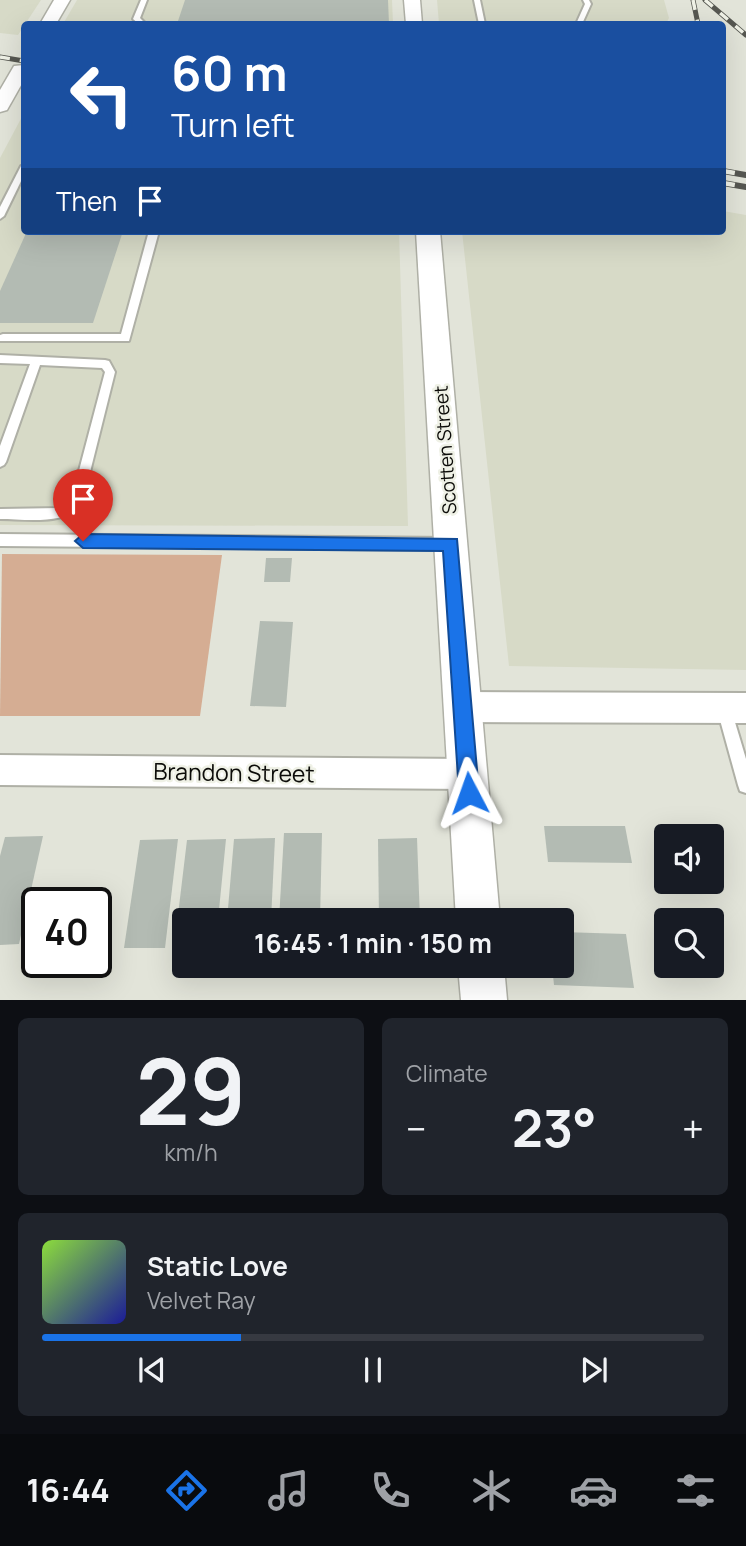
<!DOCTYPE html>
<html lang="en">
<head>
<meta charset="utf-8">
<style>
  :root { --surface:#171b24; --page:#20242c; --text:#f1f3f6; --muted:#9ea1a6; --line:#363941; --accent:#1a73e8 }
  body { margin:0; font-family:Manrope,sans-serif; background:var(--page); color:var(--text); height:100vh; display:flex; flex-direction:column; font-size:26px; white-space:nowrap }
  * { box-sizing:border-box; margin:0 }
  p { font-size:23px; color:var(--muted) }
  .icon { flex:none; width:38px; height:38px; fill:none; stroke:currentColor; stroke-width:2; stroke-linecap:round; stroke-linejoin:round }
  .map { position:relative; height:1000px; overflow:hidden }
  .drawer { display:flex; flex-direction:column; gap:18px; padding:18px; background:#0d0f14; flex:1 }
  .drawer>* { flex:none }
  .banner { position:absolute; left:21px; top:21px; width:705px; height:214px; border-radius:7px; box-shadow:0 7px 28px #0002; background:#1a4fa0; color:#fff; overflow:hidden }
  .tools { position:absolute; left:654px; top:824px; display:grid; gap:14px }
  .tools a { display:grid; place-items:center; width:70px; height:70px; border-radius:7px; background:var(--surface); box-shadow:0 7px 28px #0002; font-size:35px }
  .speed { position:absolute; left:21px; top:887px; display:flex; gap:14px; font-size:35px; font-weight:700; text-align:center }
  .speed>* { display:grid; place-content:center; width:91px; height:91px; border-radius:50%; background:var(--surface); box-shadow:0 7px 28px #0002; line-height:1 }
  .speed .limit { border:4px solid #111; border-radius:10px; background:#fff; color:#111 }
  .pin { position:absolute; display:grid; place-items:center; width:60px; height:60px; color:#fff; margin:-72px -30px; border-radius:50% 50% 50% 0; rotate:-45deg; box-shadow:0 0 7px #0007 }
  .pin .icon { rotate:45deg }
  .me { position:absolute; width:77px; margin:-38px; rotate:356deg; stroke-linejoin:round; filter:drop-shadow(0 0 5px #0008) }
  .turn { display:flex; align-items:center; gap:24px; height:147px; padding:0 35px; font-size:32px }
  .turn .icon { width:91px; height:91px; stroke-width:2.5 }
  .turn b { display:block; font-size:49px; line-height:60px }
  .then { display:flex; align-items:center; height:66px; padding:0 35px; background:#0003; gap:14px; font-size:26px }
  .big { font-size:52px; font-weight:700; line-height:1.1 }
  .drawer .tile { flex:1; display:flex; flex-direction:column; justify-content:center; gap:10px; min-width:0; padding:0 24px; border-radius:10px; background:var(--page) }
  .drawer .dial { align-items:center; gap:0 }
  .dial b { font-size:91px; line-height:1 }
  .song { display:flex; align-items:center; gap:21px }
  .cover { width:84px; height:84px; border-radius:10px; background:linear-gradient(135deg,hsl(90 70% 55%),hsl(240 70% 35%)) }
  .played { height:7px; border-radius:4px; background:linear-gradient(90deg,var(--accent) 30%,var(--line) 30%) }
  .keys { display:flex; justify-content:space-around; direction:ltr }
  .heat { display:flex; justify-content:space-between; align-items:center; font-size:38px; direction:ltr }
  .drawer .tiles { flex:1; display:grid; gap:18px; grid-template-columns:1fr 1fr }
  .tile:last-child { grid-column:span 2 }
  .trip { position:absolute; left:172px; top:908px; width:402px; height:70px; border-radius:7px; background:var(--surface); box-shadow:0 7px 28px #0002; font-weight:700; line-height:70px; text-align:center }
  .tab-bar { display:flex; height:112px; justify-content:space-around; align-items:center; background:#090b0e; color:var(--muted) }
  .tab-bar .icon { width:49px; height:49px }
  .tab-bar .active { color:var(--accent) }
  .tab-bar b { font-size:32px; color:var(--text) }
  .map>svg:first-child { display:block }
  .built { fill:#d7dac7 }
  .green { fill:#d5ad93 }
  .building { fill:#b3bbb3 }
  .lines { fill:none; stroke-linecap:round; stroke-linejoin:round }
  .service-casing { stroke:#afb0a6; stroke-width:4 }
  .minor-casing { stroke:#afb0a6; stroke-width:4 }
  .tertiary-casing { stroke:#afb0a6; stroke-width:3 }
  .service { fill:#fff; fill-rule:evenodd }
  .minor { fill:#fff; fill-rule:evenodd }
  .tertiary { fill:#fff; fill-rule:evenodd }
  .rail-far1-casing { stroke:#565751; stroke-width:5 }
  .rail-casing { stroke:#565751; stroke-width:6 }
  .rail-far1 { stroke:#eff1e6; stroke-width:3.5; stroke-dasharray:10; stroke-linecap:butt }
  .rail { stroke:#eff1e6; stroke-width:4.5; stroke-dasharray:12; stroke-linecap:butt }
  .route { fill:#1a73e8; stroke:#114b97; stroke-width:2 }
  .labels { text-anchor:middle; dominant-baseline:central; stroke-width:5; stroke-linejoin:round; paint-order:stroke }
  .street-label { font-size:19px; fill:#0c0c09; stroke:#eff1e6 }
  .near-street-label { font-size:23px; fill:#0c0c09; stroke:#eff1e6 }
</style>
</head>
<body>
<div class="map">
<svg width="746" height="1000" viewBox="0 0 746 1000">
  <rect width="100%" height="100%" fill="#e2e4d9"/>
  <g class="built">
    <path d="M0,0H41L18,35L0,33Z"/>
    <path d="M77,0H392L393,24H63Z"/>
    <path d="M437,0H664L669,18L666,24H439Z"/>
    <path d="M24,113V231H399L408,526L0,525V158Z"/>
    <path d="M723,211L746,215V670L509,666L462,231H723Z"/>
  </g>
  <path class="green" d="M2,554L222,555L200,716H0Z"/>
  <g class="building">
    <path d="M185,0H388L389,24H177Z"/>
    <path d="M27,231H123L93,323H0V291Z"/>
    <path d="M266,558H292L290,582H264Z"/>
    <path d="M260,621L293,622L286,707L250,706Z"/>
    <path d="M544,826H625L632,863L548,862Z"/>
    <path d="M284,833H322L320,920H279Z"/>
    <path d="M43,836L19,944L0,945V856L5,837Z"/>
    <path d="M275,838L271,920H227L234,839Z"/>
    <path d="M417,838L420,920H379L378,839Z"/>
    <path d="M178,839L165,948H124L140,840Z"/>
    <path d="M226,839L218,920H184V948H174L187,840Z"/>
    <path d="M562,932L626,934L634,988L554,985L552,966H562Z"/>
  </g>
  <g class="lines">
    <g class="service-casing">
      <g id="service">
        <path d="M141,0H147L140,18L146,24H139L133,19Z"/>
        <path d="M474,0H480L485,24H479Z"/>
        <path d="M583,0H589L591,4L582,24H576L585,4Z"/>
        <path d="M21,166H24V175L4,216L0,219V207Z"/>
        <path d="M149,231H159L129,341H0V335L3,334H121Z"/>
        <path d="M0,355L105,360L109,361L115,372L82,504C67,526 24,519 0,519V509L60,508L71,501L105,372L102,368L40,365L6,462L4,465L0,467V446L30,364L0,363Z"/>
        <path d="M0,534L451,538L456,540L457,544L456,548L451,550L0,546Z"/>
        <path d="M724,702L729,704L731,709L746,759V793L740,791L738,785L717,709L719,704Z"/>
      </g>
    </g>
    <g class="minor-casing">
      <g id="minor">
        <path d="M464,692L746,693V723L464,722L454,717L449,707L454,697Z"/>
        <path d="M0,755L468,759L479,763L483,774L479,785L468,789L0,785Z"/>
      </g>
    </g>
    <g class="tertiary-casing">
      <g id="tertiary">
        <path d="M54,0H70L56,24H40Z"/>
        <path d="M404,0H420L422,24H406Z"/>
        <path d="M24,65V80L7,110L0,112V90L14,66Z"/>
        <path d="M416,231H440L500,920H456Z"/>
        <path d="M458,966H504L507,1000H461Z"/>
      </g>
    </g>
    <use href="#service" class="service"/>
    <use href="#minor" class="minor"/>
    <use href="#tertiary" class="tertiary"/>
    <g class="rail-far1-casing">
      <g id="rail-far1">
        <path d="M693,0L698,24"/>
        <path d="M705,0L746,35"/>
        <path d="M0,57L24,61"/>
      </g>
    </g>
    <g class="rail-casing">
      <g id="rail">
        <path d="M723,171L746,175"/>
        <path d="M723,183L746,187"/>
      </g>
    </g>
    <use href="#rail-far1" class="rail-far1"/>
    <use href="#rail" class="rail"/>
  </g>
  <path class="route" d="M83,534L457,539L479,793L476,800L469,803L462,800L459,793L443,551L83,548L75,541Z"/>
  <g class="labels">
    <g class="street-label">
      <text transform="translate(445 450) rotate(-94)">Scotten Street</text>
    </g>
    <g class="near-street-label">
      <text transform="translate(234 772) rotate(1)">Brandon Street</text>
    </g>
  </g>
</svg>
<div class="tools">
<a><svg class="icon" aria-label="sound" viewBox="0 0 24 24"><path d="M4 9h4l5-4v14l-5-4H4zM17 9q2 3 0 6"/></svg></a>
<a><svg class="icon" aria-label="search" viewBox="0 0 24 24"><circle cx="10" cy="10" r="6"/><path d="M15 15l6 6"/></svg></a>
</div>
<div class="speed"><div class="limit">40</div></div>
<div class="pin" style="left:83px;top:541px;background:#d93025"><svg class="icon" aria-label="arrive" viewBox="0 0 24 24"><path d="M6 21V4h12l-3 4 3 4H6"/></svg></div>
<svg class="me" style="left:469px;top:793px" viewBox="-20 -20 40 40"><path d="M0-17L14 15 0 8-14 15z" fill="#1a73e8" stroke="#fff" stroke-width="4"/></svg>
<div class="trip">16:45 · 1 min · 150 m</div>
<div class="banner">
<div class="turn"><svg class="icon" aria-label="left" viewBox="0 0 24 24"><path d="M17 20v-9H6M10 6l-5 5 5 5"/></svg><div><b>60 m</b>Turn left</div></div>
<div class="then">Then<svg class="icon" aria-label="arrive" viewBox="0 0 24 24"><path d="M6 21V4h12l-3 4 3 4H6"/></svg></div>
</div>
</div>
<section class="drawer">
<div class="tiles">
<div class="tile dial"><b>29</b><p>km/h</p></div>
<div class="tile"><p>Climate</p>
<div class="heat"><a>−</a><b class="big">23°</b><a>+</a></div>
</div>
<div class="tile">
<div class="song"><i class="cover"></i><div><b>Static Love</b><p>Velvet Ray</p></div></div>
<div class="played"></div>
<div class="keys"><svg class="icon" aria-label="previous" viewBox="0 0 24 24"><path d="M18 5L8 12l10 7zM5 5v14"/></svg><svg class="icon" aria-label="pause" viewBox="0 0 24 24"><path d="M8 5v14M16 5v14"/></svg><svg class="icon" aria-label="next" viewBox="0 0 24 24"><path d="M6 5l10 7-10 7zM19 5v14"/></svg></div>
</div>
</div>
</section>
<nav class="tab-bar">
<b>16:44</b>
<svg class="icon active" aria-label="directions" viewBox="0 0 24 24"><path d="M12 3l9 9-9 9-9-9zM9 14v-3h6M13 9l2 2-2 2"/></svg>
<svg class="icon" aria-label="music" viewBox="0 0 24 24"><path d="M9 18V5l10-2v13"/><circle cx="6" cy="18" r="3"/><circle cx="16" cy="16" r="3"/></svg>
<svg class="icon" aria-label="phone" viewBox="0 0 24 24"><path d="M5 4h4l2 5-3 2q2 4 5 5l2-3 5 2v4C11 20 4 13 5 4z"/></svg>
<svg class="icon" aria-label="climate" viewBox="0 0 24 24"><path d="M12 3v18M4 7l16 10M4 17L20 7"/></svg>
<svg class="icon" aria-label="car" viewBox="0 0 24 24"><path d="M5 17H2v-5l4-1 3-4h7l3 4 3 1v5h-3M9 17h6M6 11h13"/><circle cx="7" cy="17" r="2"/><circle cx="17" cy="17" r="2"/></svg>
<svg class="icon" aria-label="filters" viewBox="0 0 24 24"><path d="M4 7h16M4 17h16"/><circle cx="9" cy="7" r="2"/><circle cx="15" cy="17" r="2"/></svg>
</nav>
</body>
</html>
